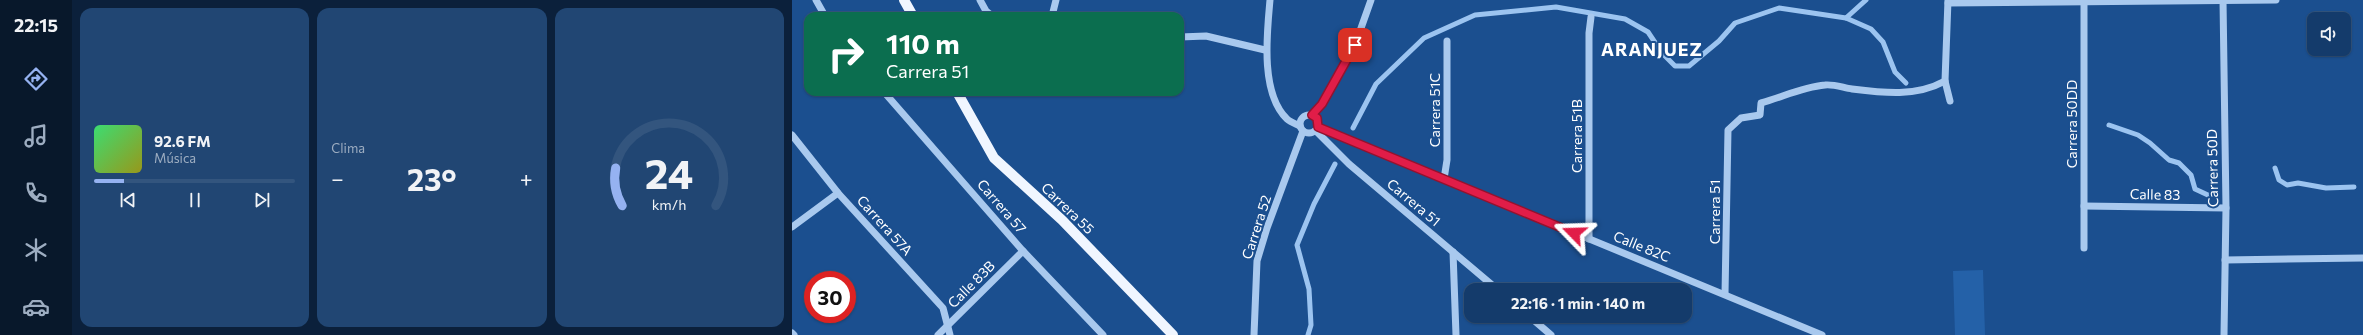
<!DOCTYPE html>
<html lang="es">
<head>
<meta charset="utf-8">
<style>
  :root { --surface:#143b6b; --page:#214673; --text:#f1f3f6; --muted:#9dadc1; --line:#33557e; --accent:#95b2f1 }
  body { margin:0; font-family:Commissioner,sans-serif; background:var(--page); color:var(--text); height:100vh; display:flex; flex-direction:column; font-size:15px; white-space:nowrap }
  * { box-sizing:border-box; margin:0 }
  p { font-size:13px; color:var(--muted) }
  .icon { flex:none; width:22px; height:22px; fill:none; stroke:currentColor; stroke-width:2; stroke-linecap:round; stroke-linejoin:round }
  .map { position:relative; flex:1; overflow:hidden }
  .details { display:flex; flex-direction:column; gap:8px; padding:8px; background:#0b203b; width:720px }
  .details>* { flex:none }
  .hud { position:absolute; left:12px; top:12px; width:380px; height:84px; border-radius:12px; box-shadow:0 1px 3px #0004,0 0 0 1px var(--line); background:#0b6e4f; color:#fff; overflow:hidden }
  .tools { position:absolute; left:1515px; top:12px; display:grid; gap:8px }
  .tools a { display:grid; place-items:center; width:44px; height:44px; border-radius:8px; background:var(--surface); box-shadow:0 1px 3px #0004,0 0 0 1px var(--line); font-size:20px }
  .speed { position:absolute; left:12px; top:271px; display:flex; gap:8px; font-size:20px; font-weight:700; text-align:center }
  .speed>* { display:grid; place-content:center; width:52px; height:52px; border-radius:50%; background:var(--surface); box-shadow:0 1px 3px #0004,0 0 0 1px var(--line); line-height:1 }
  .speed .limit { border:6px solid #d22; background:#fff; color:#111 }
  .pin { position:absolute; display:grid; place-items:center; width:34px; height:34px; color:#fff; margin:-17px; border-radius:8px; box-shadow:0 2px 6px #0006 }
  .me { position:absolute; width:44px; margin:-22px; rotate:292deg; stroke-linejoin:round; filter:drop-shadow(0 0 3px #0008) }
  .turn { display:flex; align-items:center; gap:14px; height:84px; padding:0 16px; font-size:18px }
  .turn .icon { width:52px; height:52px; stroke-width:2.5 }
  .turn b { display:block; font-size:28px; line-height:34px }
  .big { font-size:30px; font-weight:700; line-height:1.1 }
  .details .widget { flex:1; display:flex; flex-direction:column; justify-content:center; gap:6px; min-width:0; padding:0 14px; border-radius:12px; background:var(--page) }
  .details .dial { align-items:center; gap:0 }
  .dial svg { height:104px; overflow:visible; fill:none; stroke:var(--line); stroke-width:7; stroke-linecap:round; text-anchor:middle }
  .dial text { fill:var(--text); stroke:none }
  .song { display:flex; align-items:center; gap:12px }
  .cover { width:48px; height:48px; border-radius:6px; background:linear-gradient(135deg,hsl(140 70% 55%),hsl(60 70% 35%)) }
  .played { height:4px; border-radius:2px; background:linear-gradient(90deg,var(--accent) 15%,var(--line) 15%) }
  .keys { display:flex; justify-content:space-around; direction:ltr }
  .heat { display:flex; justify-content:space-between; align-items:center; font-size:22px; direction:ltr }
  .details .tiles { flex:1; display:grid; gap:8px; grid-template-columns:repeat(3,1fr) }
  .trip { position:absolute; left:672px; top:283px; width:228px; height:40px; border-radius:12px; background:var(--surface); box-shadow:0 1px 3px #0004,0 0 0 1px var(--line); font-weight:700; line-height:40px; text-align:center }
  main { display:flex; flex:1; min-height:0 }
  .tab-bar { display:flex; flex-direction:column; width:72px; justify-content:space-around; align-items:center; background:#08182b; color:var(--muted) }
  .tab-bar .icon { width:28px; height:28px }
  .tab-bar .active { color:var(--accent) }
  .tab-bar b { font-size:18px; color:var(--text) }
  .map>svg:first-child { display:block }
  .green { fill:#2461a8 }
  .lines { fill:none; stroke-linecap:round; stroke-linejoin:round }
  .stream { stroke:#9cc4f0; stroke-width:5 }
  .minor { stroke:#a9c9ee; stroke-width:7 }
  .major { stroke:#f0f6ff; stroke-width:10 }
  .route-casing { stroke:#92132f; stroke-width:10 }
  .route { stroke:#e11d48; stroke-width:7 }
  .labels { text-anchor:middle; dominant-baseline:central; stroke-width:4; stroke-linejoin:round; paint-order:stroke }
  .street-label { font-size:14px; fill:#fff; stroke:#1b4f8f }
  .district-label { font-size:18px; font-weight:bold; letter-spacing:1px; fill:#fff; stroke:#1b4f8f }
</style>
</head>
<body>
<main>
<nav class="tab-bar">
<b>22:15</b>
<svg class="icon active" aria-label="directions" viewBox="0 0 24 24"><path d="M12 3l9 9-9 9-9-9zM9 14v-3h6M13 9l2 2-2 2"/></svg>
<svg class="icon" aria-label="music" viewBox="0 0 24 24"><path d="M9 18V5l10-2v13"/><circle cx="6" cy="18" r="3"/><circle cx="16" cy="16" r="3"/></svg>
<svg class="icon" aria-label="phone" viewBox="0 0 24 24"><path d="M5 4h4l2 5-3 2q2 4 5 5l2-3 5 2v4C11 20 4 13 5 4z"/></svg>
<svg class="icon" aria-label="climate" viewBox="0 0 24 24"><path d="M12 3v18M4 7l16 10M4 17L20 7"/></svg>
<svg class="icon" aria-label="car" viewBox="0 0 24 24"><path d="M5 17H2v-5l4-1 3-4h7l3 4 3 1v5h-3M9 17h6M6 11h13"/><circle cx="7" cy="17" r="2"/><circle cx="17" cy="17" r="2"/></svg>
</nav>
<section class="details">
<div class="tiles">
<div class="widget">
<div class="song"><i class="cover"></i><div><b>92.6 FM</b><p>Música</p></div></div>
<div class="played"></div>
<div class="keys"><svg class="icon" aria-label="previous" viewBox="0 0 24 24"><path d="M18 5L8 12l10 7zM5 5v14"/></svg><svg class="icon" aria-label="pause" viewBox="0 0 24 24"><path d="M8 5v14M16 5v14"/></svg><svg class="icon" aria-label="next" viewBox="0 0 24 24"><path d="M6 5l10 7-10 7zM19 5v14"/></svg></div>
</div>
<div class="widget"><p>Clima</p>
<div class="heat"><a>−</a><b class="big">23°</b><a>+</a></div>
</div>
<div class="widget dial"><svg viewBox="0 0 100 80">
<path d="M14 69A42 42 0 1 1 86 69"/>
<path d="M14 69A42 42 0 0 1 9 40" stroke="#95b2f1"/>
<text x="50" y="56" font-size="32" font-weight="700">24</text>
<text x="50" y="72" font-size="11">km/h</text>
</svg></div>
</div>
</section>
<div class="map">
<svg width="1571" height="335" viewBox="0 0 1571 335">
  <rect width="100%" height="100%" fill="#1b4f8f"/>
  <path class="green" d="M1191,270L1193,335H1163L1161,271Z"/>
  <g class="lines">
    <g class="stream">
      <path d="M1054,18L1079,29L1091,42L1103,72L1114,83"/>
      <path d="M1317,125L1346,135L1358,143L1377,160L1387,163L1399,175L1403,189L1418,196"/>
      <path d="M561,128L584,84L632,38L683,15L764,7L833,19L856,32L870,53L883,66H897L927,41L943,23L987,8L1054,18L1074,0"/>
      <path d="M1483,168L1487,180L1495,185L1506,183L1534,188L1562,187"/>
      <path d="M516,335L519,325L517,289L505,245L522,204L543,164"/>
    </g>
    <g class="minor">
      <path d="M24,0L33,16"/>
      <path d="M188,0L194,11L200,16"/>
      <path d="M478,0C475,33 468,93 495,119C498,122 504,124 508,126"/>
      <path d="M1156,0L1153,81L1158,101"/>
      <path d="M1431,0L1434,208L1432,335"/>
      <path d="M1156,3L1484,0"/>
      <path d="M260,16L264,0"/>
      <path d="M388,37L414,36L473,50"/>
      <path d="M92,92L231,251L311,335"/>
      <circle cx="517" cy="124" r="9"/>
      <path d="M520,115L530,104L563,45L579,0"/>
      <path d="M526,127L1030,335"/>
      <path d="M524,131L557,164L706,290"/>
      <path d="M0,135L46,193L151,308L158,335"/>
      <path d="M652,179L655,160V41"/>
      <path d="M1292,206L1434,208"/>
      <path d="M0,227L46,193"/>
      <path d="M797,239V33L799,17"/>
      <path d="M1292,248V0"/>
      <path d="M661,252L664,335"/>
      <path d="M1433,260L1571,258"/>
      <path d="M933,294L936,130L949,118L968,115L969,103C991,97 1010,87 1033,85C1042,84 1052,88 1060,89C1092,93 1124,97 1153,81"/>
      <path d="M737,316L759,335"/>
      <path d="M0,333L2,335"/>
      <path d="M146,335L231,251"/>
      <path d="M462,335L465,261L475,228L511,131"/>
    </g>
    <g class="major">
      <path d="M112,0L121,16"/>
      <path d="M165,92L202,158L270,220L381,335"/>
    </g>
  </g>
  <g class="lines">
    <g class="route-casing">
      <path id="route" d="M563,45L530,104L520,115L525,118L526,127L782,233"/>
    </g>
    <use href="#route" class="route"/>
  </g>
  <g class="labels">
    <g class="street-label">
      <text transform="translate(642 110) rotate(-90)">Carrera 51C</text>
      <text transform="translate(1279 124) rotate(-90)">Carrera 50DD</text>
      <text transform="translate(784 136) rotate(-90)">Carrera 51B</text>
      <text transform="translate(1420 168) rotate(-91)">Carrera 50D</text>
      <text transform="translate(1363 194) rotate(1)">Calle 83</text>
      <text transform="translate(622 202) rotate(40)">Carrera 51</text>
      <text transform="translate(210 206) rotate(49)">Carrera 57</text>
      <text transform="translate(276 208) rotate(44)">Carrera 55</text>
      <text transform="translate(922 212) rotate(-90)">Carrera 51</text>
      <text transform="translate(93 225) rotate(48)">Carrera 57A</text>
      <text transform="translate(464 227) rotate(-72)">Carrera 52</text>
      <text transform="translate(850 246) rotate(22)">Calle 82C</text>
      <text transform="translate(179 284) rotate(-45)">Calle 83B</text>
    </g>
    <g class="district-label">
      <text x="860" y="49">ARANJUEZ</text>
    </g>
  </g>
</svg>
<div class="tools">
<a><svg class="icon" aria-label="sound" viewBox="0 0 24 24"><path d="M4 9h4l5-4v14l-5-4H4zM17 9q2 3 0 6"/></svg></a>
</div>
<div class="speed"><div class="limit">30</div></div>
<div class="pin" style="left:563px;top:45px;background:#d93025"><svg class="icon" aria-label="arrive" viewBox="0 0 24 24"><path d="M6 21V4h12l-3 4 3 4H6"/></svg></div>
<svg class="me" style="left:782px;top:233px" viewBox="-20 -20 40 40"><path d="M0-17L14 15 0 8-14 15z" fill="#e11d48" stroke="#fff" stroke-width="4"/></svg>
<div class="trip">22:16 · 1 min · 140 m</div>
<div class="hud">
<div class="turn"><svg class="icon" aria-label="right" viewBox="0 0 24 24"><path d="M7 20v-9h11M14 6l5 5-5 5"/></svg><div><b>110 m</b>Carrera 51</div></div>
</div>
</div>
</main>
</body>
</html>
